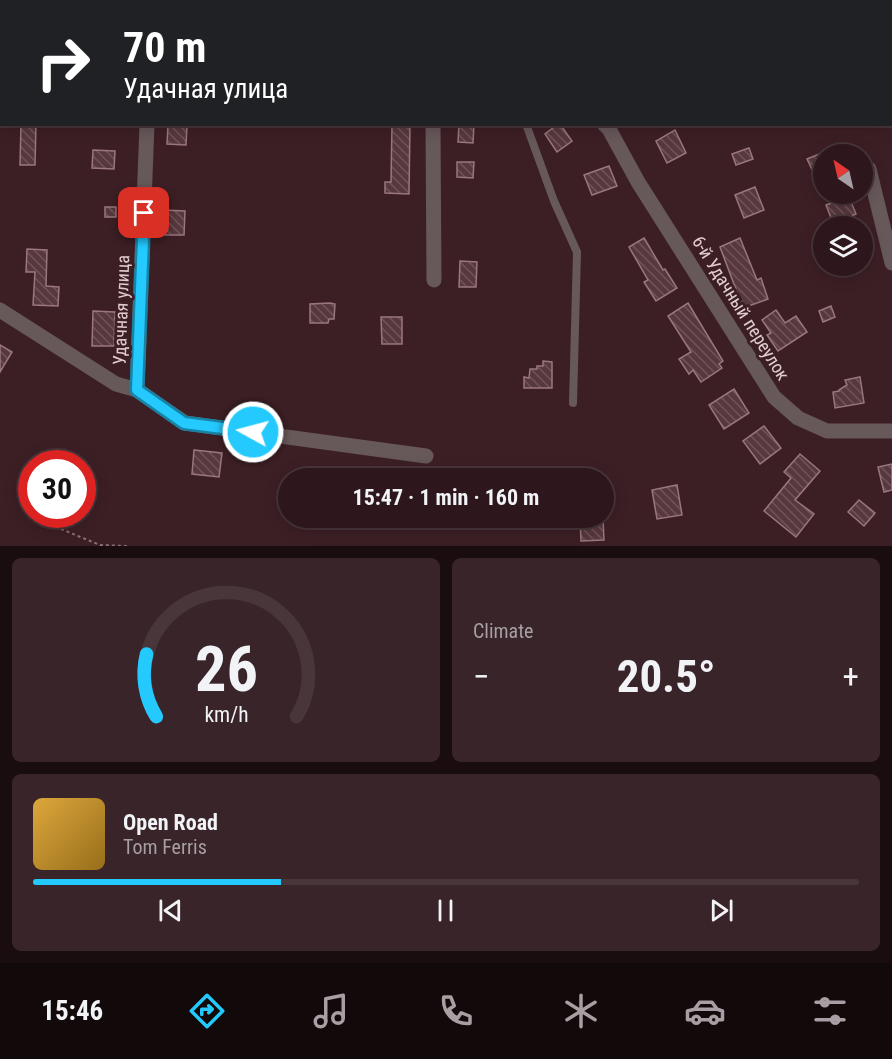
<!DOCTYPE html>
<html lang="en">
<head>
<meta charset="utf-8">
<style>
  :root { --surface:#2d171c; --page:#392429; --text:#f1f3f6; --muted:#a79fa3; --line:#48363b; --accent:#24c9fe }
  body { margin:0; font-family:"Roboto Condensed",sans-serif; background:var(--page); color:var(--text); height:100vh; display:flex; flex-direction:column; font-size:22px; white-space:nowrap }
  * { box-sizing:border-box; margin:0 }
  p { font-size:20px; color:var(--muted) }
  .icon { flex:none; width:33px; height:33px; fill:none; stroke:currentColor; stroke-width:2; stroke-linecap:round; stroke-linejoin:round }
  .map { position:relative; height:546px; overflow:hidden }
  .side { display:flex; flex-direction:column; gap:12px; padding:12px; background:#190d0f; flex:1 }
  .side>* { flex:none }
  .banner { position:absolute; left:0px; top:0px; width:892px; height:126px; box-shadow:0 3px 15px #0003,0 0 0 2px var(--line); background:#202124; color:#fff; overflow:hidden }
  .needle { width:39px; rotate:326deg }
  .fabs { position:absolute; left:813px; top:144px; display:grid; gap:12px }
  .fabs a { display:grid; place-items:center; width:60px; height:60px; border-radius:50%; background:var(--surface); box-shadow:0 3px 15px #0003,0 0 0 2px var(--line); font-size:30px }
  .speed { position:absolute; left:18px; top:450px; display:flex; gap:12px; font-size:30px; font-weight:700; text-align:center }
  .speed>* { display:grid; place-content:center; width:78px; height:78px; border-radius:50%; background:var(--surface); box-shadow:0 3px 15px #0003,0 0 0 2px var(--line); line-height:1 }
  .speed .limit { border:9px solid #d22; background:#fff; color:#111 }
  .pin { position:absolute; display:grid; place-items:center; width:51px; height:51px; color:#fff; margin:-26px; border-radius:12px; box-shadow:0 3px 9px #0006 }
  .me { position:absolute; width:66px; margin:-33px; rotate:277deg; stroke-linejoin:round; filter:drop-shadow(0 0 4px #0008) }
  .turn { display:flex; align-items:center; gap:21px; height:126px; padding:0 24px; font-size:27px }
  .turn .icon { width:78px; height:78px; stroke-width:2.5 }
  .turn b { display:block; font-size:42px; line-height:51px }
  .big { font-size:45px; font-weight:700; line-height:1.1 }
  .side .widget { flex:1; display:flex; flex-direction:column; justify-content:center; gap:9px; min-width:0; padding:0 21px; border-radius:9px; background:var(--page) }
  .side .dial { align-items:center; gap:0 }
  .dial svg { height:156px; overflow:visible; fill:none; stroke:var(--line); stroke-width:7; stroke-linecap:round; text-anchor:middle }
  .dial text { fill:var(--text); stroke:none }
  .song { display:flex; align-items:center; gap:18px }
  .cover { width:72px; height:72px; border-radius:9px; background:linear-gradient(135deg,hsl(40 70% 55%),hsl(40 70% 35%)) }
  .played { height:6px; border-radius:3px; background:linear-gradient(90deg,var(--accent) 30%,var(--line) 30%) }
  .keys { display:flex; justify-content:space-around; direction:ltr }
  .heat { display:flex; justify-content:space-between; align-items:center; font-size:33px; direction:ltr }
  .side .tiles { flex:1; display:grid; gap:12px; grid-template-columns:1fr 1fr }
  .widget:last-child { grid-column:span 2 }
  .trip { position:absolute; left:278px; top:468px; width:336px; height:60px; border-radius:30px; background:var(--surface); box-shadow:0 3px 15px #0003,0 0 0 2px var(--line); font-weight:700; line-height:60px; text-align:center }
  .dock { display:flex; height:96px; justify-content:space-around; align-items:center; background:#12090b; color:var(--muted) }
  .dock .icon { width:42px; height:42px }
  .dock .active { color:var(--accent) }
  .dock b { font-size:27px; color:var(--text) }
  .map>svg:first-child { display:block }
  .building { fill:url(#building-back-hatch); stroke:#9a777d; stroke-width:1.5 }
  .lines { fill:none; stroke-linecap:round; stroke-linejoin:round }
  .path { stroke:#8a7176; stroke-width:2; stroke-dasharray:3 3; stroke-linecap:butt }
  .service { stroke:#67585a; stroke-width:8 }
  .minor { stroke:#67585a; stroke-width:15 }
  .route-casing { stroke:#1783a5; stroke-width:15 }
  .route { stroke:#24c9fe; stroke-width:10 }
  .labels { text-anchor:middle; dominant-baseline:central; stroke-width:6; stroke-linejoin:round; paint-order:stroke }
  .street-label { font-size:18px; fill:#e1cdd0; stroke:#3c1f25 }
</style>
</head>
<body>
<div class="map">
<svg width="892" height="546" viewBox="0 0 892 546">
  <defs>
    <pattern id="building-back-hatch" width="6" height="6" patternUnits="userSpaceOnUse" patternTransform="scale(1.5)"><rect width="6" height="6" fill="#57383e"/><path d="M-1 5l2 2M0 0l6 6M5-1l2 2" fill="none" stroke="#6f5459"/></pattern>
  </defs>
  <rect width="100%" height="100%" fill="#3c1f25"/>
  <g class="building">
    <path d="M21,124H36L35,165H20Z"/>
    <path d="M392,124H410L409,194L385,193V182H391Z"/>
    <path d="M459,124H474L473,143L458,142Z"/>
    <path d="M558,124H560L572,141L557,152L545,134Z"/>
    <path d="M168,125L187,126L186,145L167,144Z"/>
    <path d="M675,130L686,153L667,163L656,141Z"/>
    <path d="M749,148L753,159L736,165L732,154Z"/>
    <path d="M93,150L115,151L114,169L92,168Z"/>
    <path d="M824,152V195L807,159Z"/>
    <path d="M457,162H474L473,178L457,177Z"/>
    <path d="M609,166L617,186L592,195L584,175Z"/>
    <path d="M755,187L764,210L744,218L735,195Z"/>
    <path d="M849,197L856,214L833,223L826,205Z"/>
    <rect x="105" y="207" width="11" height="10"/>
    <path d="M163,210L185,211L184,235H165L166,222H162Z"/>
    <path d="M644,238L663,270L665,269L677,288L656,301L644,282L648,280L629,247Z"/>
    <path d="M740,238L757,280L761,278L768,299L743,308L720,247Z"/>
    <path d="M27,249L47,250L46,286L59,287L58,306L33,305L35,272H26Z"/>
    <path d="M460,261L477,262L476,287H459Z"/>
    <path d="M330,303L335,304L334,319H329L328,323H310V304Z"/>
    <path d="M688,303L723,361L719,364L722,368L701,382L693,370L689,374L679,359L691,352L668,316Z"/>
    <path d="M831,306L835,317L823,322L819,311Z"/>
    <path d="M776,310L785,323L796,316L807,332L778,351L767,335L771,333L762,320Z"/>
    <path d="M93,311L115,312L114,346H92Z"/>
    <path d="M381,317H402V344H382Z"/>
    <path d="M0,345L12,352L0,372Z"/>
    <path d="M543,361L552,362V388H524V377L529,378L530,369H537V366H543Z"/>
    <path d="M860,377L864,403L835,408L833,392L839,391V390L847,385L845,380Z"/>
    <path d="M734,389L749,413L724,429L709,405Z"/>
    <path d="M764,426L781,448L760,464L743,441Z"/>
    <path d="M194,450L222,453L219,477L192,474Z"/>
    <path d="M800,454L820,471L795,500L814,514L796,537L764,511L791,478L784,472Z"/>
    <path d="M892,464V490L884,492L878,467Z"/>
    <path d="M677,485L682,515L657,519L652,490Z"/>
    <path d="M859,500L875,513L864,526L848,512Z"/>
    <path d="M580,518H603L604,540L581,541Z"/>
  </g>
  <g class="lines">
    <path class="path" d="M61,529L100,545L127,546"/>
    <g class="service">
      <path d="M891,85L892,84"/>
      <path d="M526,124L554,201L577,252L573,403"/>
    </g>
    <g class="minor">
      <path d="M285,0L292,2"/>
      <path d="M692,0L695,2"/>
      <path d="M149,2V0"/>
      <path d="M757,2L758,0"/>
      <path d="M891,97L892,98"/>
      <path d="M433,124L434,280"/>
      <path d="M604,124L609,129L638,182L774,397L798,418L827,431H892"/>
      <path d="M869,169L892,263"/>
      <path d="M0,310L116,384L137,390L185,423L426,456"/>
      <path d="M137,390L147,124"/>
    </g>
  </g>
  <g class="lines">
    <g class="route-casing">
      <path id="route" d="M144,213L137,390L184,423L253,432"/>
    </g>
    <use href="#route" class="route"/>
  </g>
  <g class="labels">
    <g class="street-label">
      <text transform="translate(741 308) rotate(58)">6-й Удачный переулок</text>
      <text transform="translate(121 310) rotate(-88)">Удачная улица</text>
    </g>
  </g>
</svg>
<div class="fabs">
<a><svg class="needle" viewBox="-14 -14 28 28"><path d="M0-13l5 13h-10z" fill="#e53935"/><path d="M0 13l5-13h-10z" fill="#a79fa3"/></svg></a>
<a><svg class="icon" aria-label="layers" viewBox="0 0 24 24"><path d="M12 4l9 5-9 5-9-5zM3 14l9 5 9-5"/></svg></a>
</div>
<div class="speed"><div class="limit">30</div></div>
<div class="pin" style="left:144px;top:213px;background:#d93025"><svg class="icon" aria-label="arrive" viewBox="0 0 24 24"><path d="M6 21V4h12l-3 4 3 4H6"/></svg></div>
<svg class="me" style="left:253px;top:432px" viewBox="-20 -20 40 40"><circle r="17" fill="#24c9fe" stroke="#fff" stroke-width="3"/><path d="M0-11L8 9 0 5-8 9z" fill="#fff"/></svg>
<div class="trip">15:47 · 1 min · 160 m</div>
<div class="banner">
<div class="turn"><svg class="icon" aria-label="right" viewBox="0 0 24 24"><path d="M7 20v-9h11M14 6l5 5-5 5"/></svg><div><b>70 m</b>Удачная улица</div></div>
</div>
</div>
<section class="side">
<div class="tiles">
<div class="widget dial"><svg viewBox="0 0 100 80">
<path d="M14 69A42 42 0 1 1 86 69"/>
<path d="M14 69A42 42 0 0 1 9 37" stroke="#24c9fe"/>
<text x="50" y="56" font-size="32" font-weight="700">26</text>
<text x="50" y="72" font-size="11">km/h</text>
</svg></div>
<div class="widget"><p>Climate</p>
<div class="heat"><a>−</a><b class="big">20.5°</b><a>+</a></div>
</div>
<div class="widget">
<div class="song"><i class="cover"></i><div><b>Open Road</b><p>Tom Ferris</p></div></div>
<div class="played"></div>
<div class="keys"><svg class="icon" aria-label="previous" viewBox="0 0 24 24"><path d="M18 5L8 12l10 7zM5 5v14"/></svg><svg class="icon" aria-label="pause" viewBox="0 0 24 24"><path d="M8 5v14M16 5v14"/></svg><svg class="icon" aria-label="next" viewBox="0 0 24 24"><path d="M6 5l10 7-10 7zM19 5v14"/></svg></div>
</div>
</div>
</section>
<nav class="dock">
<b>15:46</b>
<svg class="icon active" aria-label="directions" viewBox="0 0 24 24"><path d="M12 3l9 9-9 9-9-9zM9 14v-3h6M13 9l2 2-2 2"/></svg>
<svg class="icon" aria-label="music" viewBox="0 0 24 24"><path d="M9 18V5l10-2v13"/><circle cx="6" cy="18" r="3"/><circle cx="16" cy="16" r="3"/></svg>
<svg class="icon" aria-label="phone" viewBox="0 0 24 24"><path d="M5 4h4l2 5-3 2q2 4 5 5l2-3 5 2v4C11 20 4 13 5 4z"/></svg>
<svg class="icon" aria-label="climate" viewBox="0 0 24 24"><path d="M12 3v18M4 7l16 10M4 17L20 7"/></svg>
<svg class="icon" aria-label="car" viewBox="0 0 24 24"><path d="M5 17H2v-5l4-1 3-4h7l3 4 3 1v5h-3M9 17h6M6 11h13"/><circle cx="7" cy="17" r="2"/><circle cx="17" cy="17" r="2"/></svg>
<svg class="icon" aria-label="filters" viewBox="0 0 24 24"><path d="M4 7h16M4 17h16"/><circle cx="9" cy="7" r="2"/><circle cx="15" cy="17" r="2"/></svg>
</nav>
</body>
</html>
